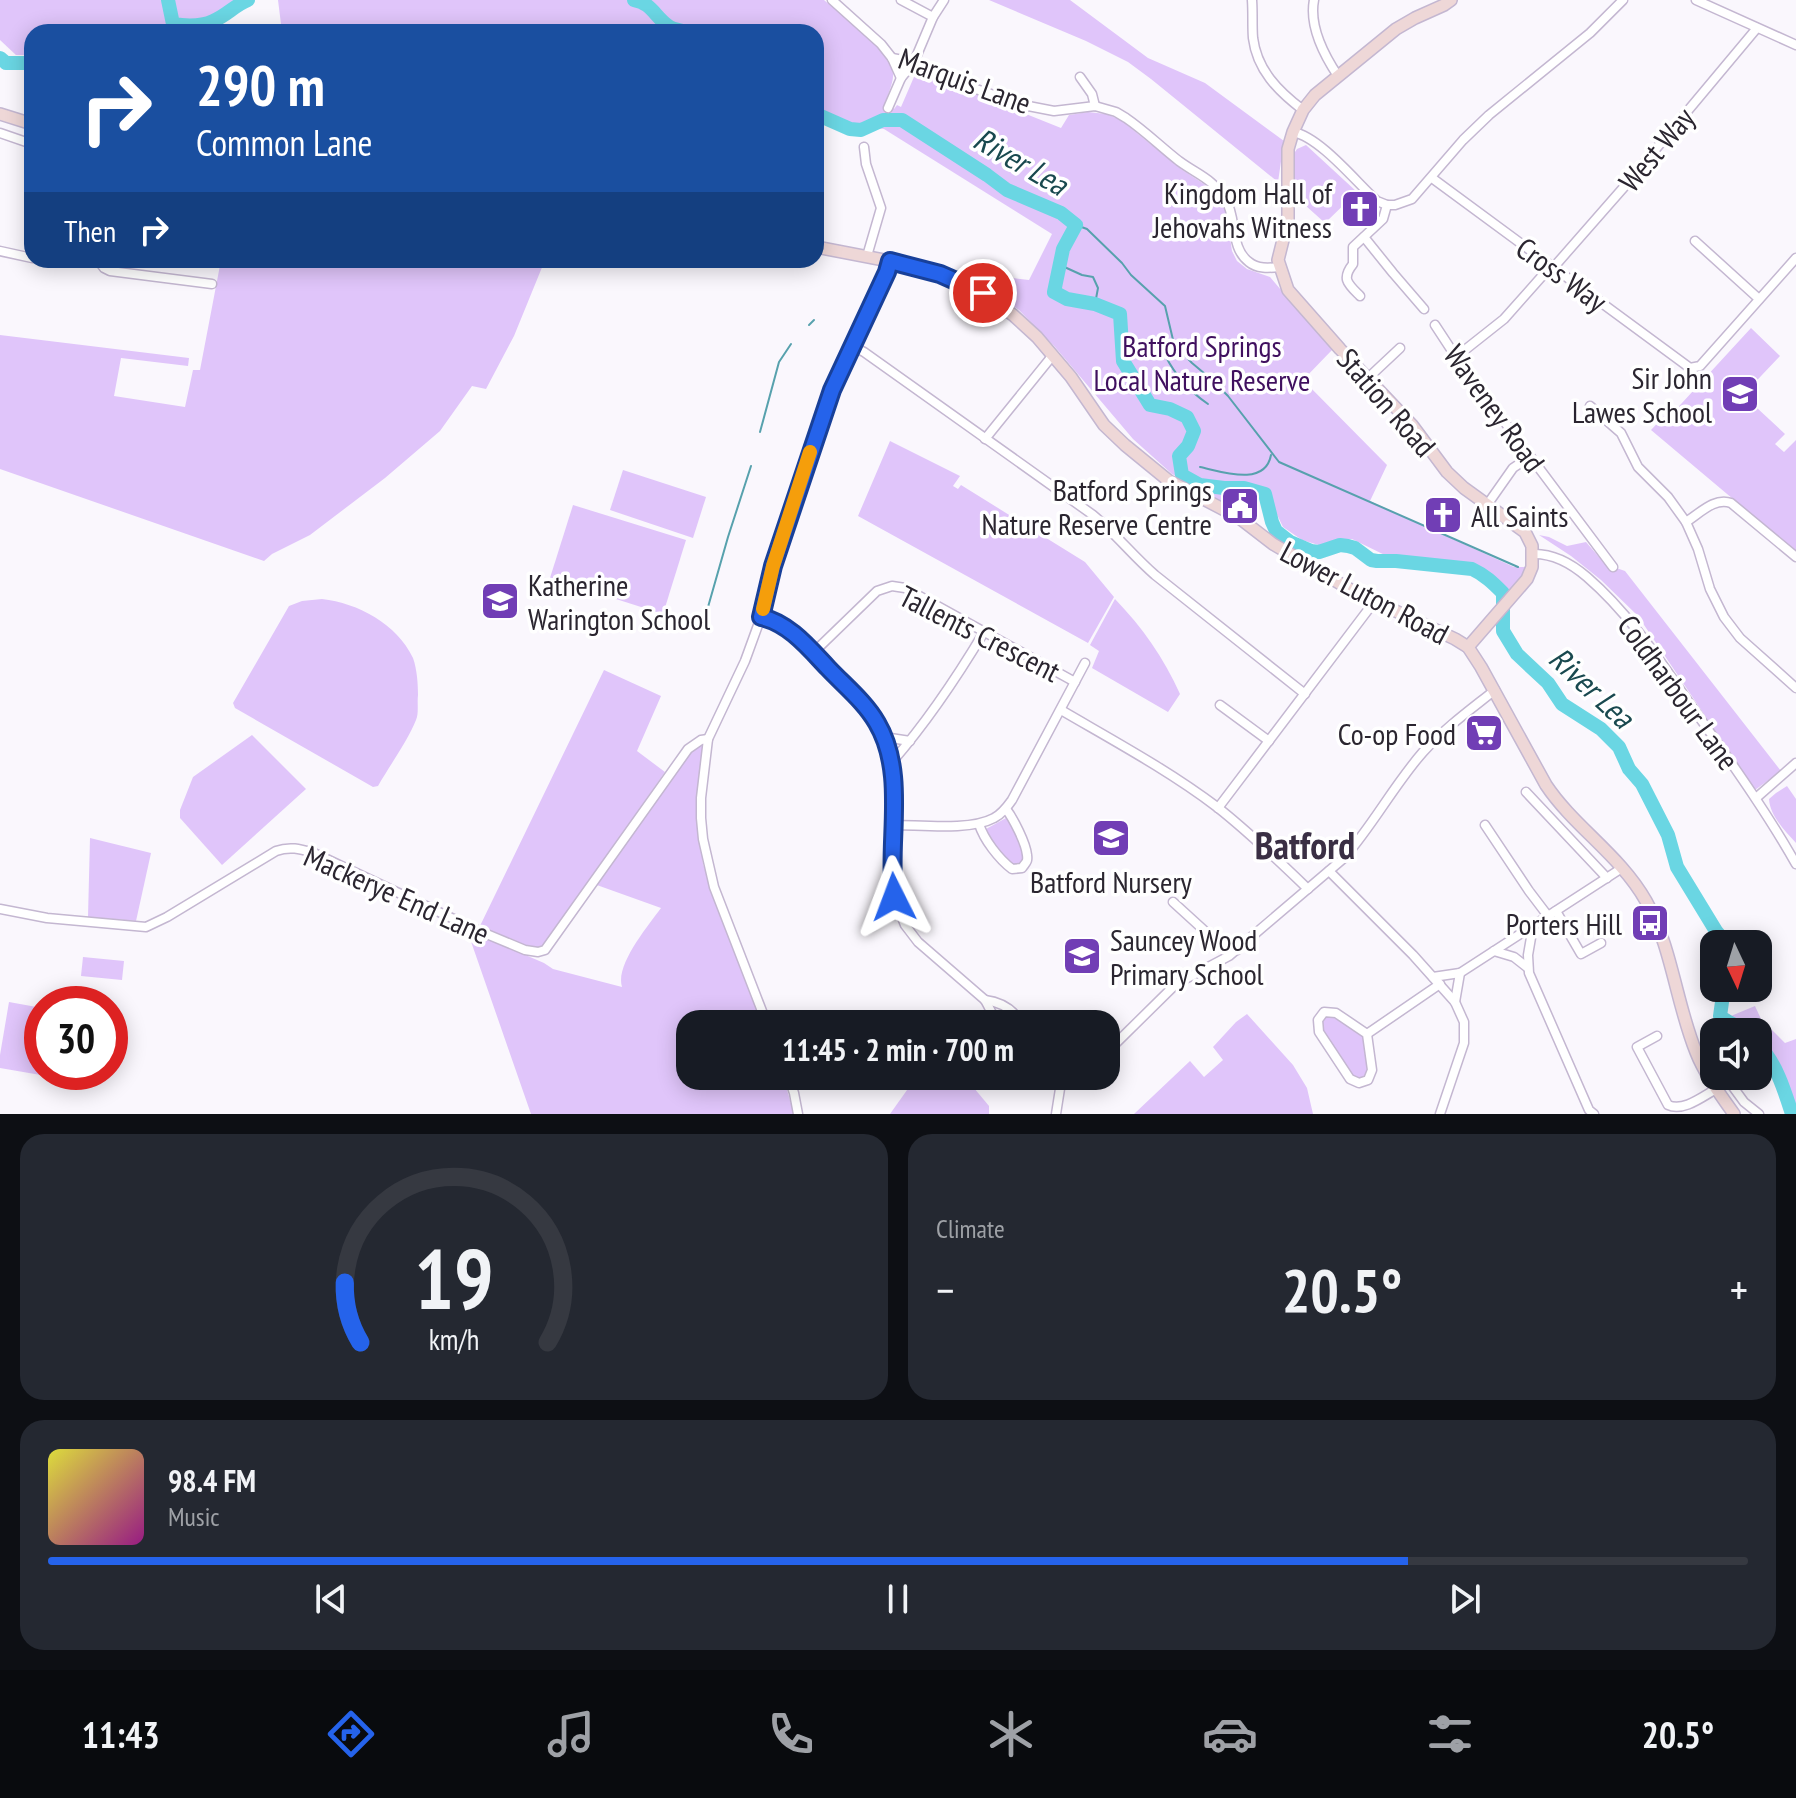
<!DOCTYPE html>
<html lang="en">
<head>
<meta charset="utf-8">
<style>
  :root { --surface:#171b24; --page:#242831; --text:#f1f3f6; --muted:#9ea1a6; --line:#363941; --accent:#2563eb }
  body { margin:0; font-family:"PT Sans Narrow",sans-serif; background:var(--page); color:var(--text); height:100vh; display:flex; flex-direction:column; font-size:30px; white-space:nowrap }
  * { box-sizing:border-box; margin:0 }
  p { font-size:26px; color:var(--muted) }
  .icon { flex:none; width:44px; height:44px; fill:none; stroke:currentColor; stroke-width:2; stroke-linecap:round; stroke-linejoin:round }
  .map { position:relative; height:1114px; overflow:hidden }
  .panel { display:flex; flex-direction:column; gap:20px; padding:20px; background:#0d0f14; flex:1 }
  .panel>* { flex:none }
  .guide { position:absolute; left:24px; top:24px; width:800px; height:244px; border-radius:24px; box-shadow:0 4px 20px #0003; background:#1a4fa0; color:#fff; overflow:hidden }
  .needle { width:52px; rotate:176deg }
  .controls { position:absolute; left:1700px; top:930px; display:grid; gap:16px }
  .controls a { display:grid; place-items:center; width:72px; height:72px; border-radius:16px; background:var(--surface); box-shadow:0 4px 20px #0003; font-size:40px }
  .speed { position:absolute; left:24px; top:986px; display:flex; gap:16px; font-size:40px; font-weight:700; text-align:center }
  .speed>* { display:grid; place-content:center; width:104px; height:104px; border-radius:50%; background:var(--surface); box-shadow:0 4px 20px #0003; line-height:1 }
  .speed .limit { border:12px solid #d22; background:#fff; color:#111 }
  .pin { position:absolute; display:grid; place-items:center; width:68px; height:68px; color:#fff; margin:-34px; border:4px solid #fff; border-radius:50%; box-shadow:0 2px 8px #0007 }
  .me { position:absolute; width:88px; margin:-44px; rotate:357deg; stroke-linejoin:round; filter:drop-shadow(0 0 6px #0008) }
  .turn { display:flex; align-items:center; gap:28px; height:168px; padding:0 40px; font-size:36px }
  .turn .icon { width:104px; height:104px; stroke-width:2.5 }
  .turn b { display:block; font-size:56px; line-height:68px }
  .then { display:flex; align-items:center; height:76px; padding:0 40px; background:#0003; gap:16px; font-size:30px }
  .big { font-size:60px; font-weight:700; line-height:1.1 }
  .panel .widget { flex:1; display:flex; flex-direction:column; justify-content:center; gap:12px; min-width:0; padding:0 28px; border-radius:24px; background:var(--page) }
  .panel .dial { align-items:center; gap:0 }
  .dial svg { height:208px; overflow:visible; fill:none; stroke:var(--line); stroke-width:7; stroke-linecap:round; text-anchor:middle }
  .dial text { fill:var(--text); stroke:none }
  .song { display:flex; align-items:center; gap:24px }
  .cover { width:96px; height:96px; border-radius:12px; background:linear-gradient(135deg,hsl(60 70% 55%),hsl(310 70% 35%)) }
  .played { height:8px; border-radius:4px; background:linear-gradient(90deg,var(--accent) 80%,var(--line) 80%) }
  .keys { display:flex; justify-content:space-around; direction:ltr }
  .heat { display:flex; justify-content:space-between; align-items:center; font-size:44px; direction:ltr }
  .panel .tiles { flex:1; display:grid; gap:20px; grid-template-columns:1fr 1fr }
  .widget:last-child { grid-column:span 2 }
  .trip { position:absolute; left:676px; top:1010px; width:444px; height:80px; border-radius:24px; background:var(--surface); box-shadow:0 4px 20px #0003; font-weight:700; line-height:80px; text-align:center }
  .tabs { display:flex; height:128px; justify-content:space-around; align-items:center; background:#090b0e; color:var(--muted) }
  .tabs .icon { width:56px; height:56px }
  .tabs .on { color:var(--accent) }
  .tabs b { font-size:36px; color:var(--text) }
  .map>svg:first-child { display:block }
  .green { fill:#e0c5fa }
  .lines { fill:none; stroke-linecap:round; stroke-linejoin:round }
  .stream { stroke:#57a1ad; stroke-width:2 }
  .river { stroke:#6ad6e3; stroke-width:14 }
  .street-casing { stroke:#c4b7d1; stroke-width:11 }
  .secondary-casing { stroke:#c4b7d1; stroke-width:14 }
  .street { stroke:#fff; stroke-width:8 }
  .secondary { stroke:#eed7d7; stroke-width:11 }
  .route-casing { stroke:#184099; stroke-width:20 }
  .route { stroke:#2563eb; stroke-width:14 }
  .slow { stroke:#f59e0b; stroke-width:14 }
  .labels { text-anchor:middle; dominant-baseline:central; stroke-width:7; stroke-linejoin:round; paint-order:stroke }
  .street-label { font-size:30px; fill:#2b2630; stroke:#fff }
  .poi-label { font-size:30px; fill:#2b2630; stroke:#fff; text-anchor:end }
  .park-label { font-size:30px; fill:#40105f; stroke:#fff }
  .water-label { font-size:32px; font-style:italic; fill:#19494f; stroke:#fff }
  .district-label { font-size:38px; font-weight:bold; fill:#3a2f44; stroke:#fff }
</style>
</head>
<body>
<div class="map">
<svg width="1796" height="1114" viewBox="0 0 1796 1114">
  <rect width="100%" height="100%" fill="#faf7fd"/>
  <g class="green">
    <path d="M0,0H237L217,17L199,22L200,32H32V55H16L0,40Z"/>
    <path d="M278,0H824C841,14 890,52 893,73C894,82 888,94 885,103L894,109L897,105L901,107L917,70L1061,128L1069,115L1088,112L1106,114L1121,120L1181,169L1210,188L1226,211L1232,251L1237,261L1247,269L1270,277L1332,350L1303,380L1387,465L1370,501L1514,567H1525L1522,578L1507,595L1503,588L1489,575L1481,569L1471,566L1454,567L1393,559L1352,539L1335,540L1322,546L1302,540L1283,527L1269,498L1244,485L1231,507L1172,474L1133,439L1055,347L1019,310L1000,297L1013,278L1029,280L1052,234L884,129L870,127L861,130L850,129L816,114V32H282Z"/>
    <path d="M989,0H1070L1148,58L1205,83L1284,141L1278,182L1151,79L1128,62L1086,41Z"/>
    <path d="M1306,145L1357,192L1325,223L1295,196L1293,197V155L1297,149Z"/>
    <path d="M221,260H545L514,336L486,389L472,386L440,431L385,478L310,535L272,554L264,561L0,469V335L189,358L188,366L121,358L114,396L185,407L193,370H200Z"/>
    <path d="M1751,328L1780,356L1743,395L1785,434L1775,444L1784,452L1796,440V552L1651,430L1667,413L1670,416Z"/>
    <path d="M890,441L960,476L953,486L958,489L961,485L1085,562L1114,597L1088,643L858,516Z"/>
    <path d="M623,470L706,497L693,538L610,510Z"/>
    <path d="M573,505L686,540L663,614L550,578Z"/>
    <path d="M1539,535L1549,537L1567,546L1586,542L1605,564L1625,571L1781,771L1755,790L1638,616L1601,580L1571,556Z"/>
    <path d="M322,599C358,603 397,624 413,658C417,669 418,684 418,695C417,703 419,713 416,720C407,742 390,765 378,786L373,787L235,708L233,703L289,606L302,601Z"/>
    <path d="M1115,599C1142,627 1164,658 1180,694L1168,712L1092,668L1099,651L1090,645Z"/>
    <path d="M604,670L661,696L637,751L665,772L545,946L532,948L479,928Z"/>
    <path d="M252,735L306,789L222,865L180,818V810L193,777Z"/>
    <path d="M700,744L704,745L705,748L699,781L698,810L703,864L719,910L764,1024H690V1076H783L794,1114H531L467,930L544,963L553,969L622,987C615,965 648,926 661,908L594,884L692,749Z"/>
    <path d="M1787,786L1796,799V843C1785,831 1770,816 1769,799L1776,793Z"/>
    <path d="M1006,818L1010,821L1024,855L1021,864L1014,867L1009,863L987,836L986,829Z"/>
    <path d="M90,838L151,853L136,921L88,917Z"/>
    <path d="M83,957L124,961L122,980L81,976Z"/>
    <path d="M9,1002L42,1008V1072H60L58,1078L0,1068V1055Z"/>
    <path d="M1755,1006L1761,1019L1785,1043L1796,1039V1114L1771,1052L1758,1040V1032C1746,1032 1738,1022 1726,1018Z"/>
    <path d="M1247,1014L1293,1065L1307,1088L1313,1114H1134L1190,1061L1204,1077L1223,1060L1213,1047L1236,1022Z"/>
    <path d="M1326,1016L1336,1017L1363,1035L1366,1044L1368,1075L1360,1080L1350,1075L1321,1031L1320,1023Z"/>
    <path d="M917,1076H964L989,1106V1114H890Z"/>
  </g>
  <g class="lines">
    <g class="stream">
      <path d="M1076,225L1087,229L1122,263L1131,275L1165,306L1174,344L1192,363L1211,379L1228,396L1279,462L1518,567"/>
      <path d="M1060,265L1082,275L1093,277L1098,288L1095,304"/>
      <path d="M809,325L814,320"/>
      <path d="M1173,346L1165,355C1175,375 1189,391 1208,404"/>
      <path d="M760,432L779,362L791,344"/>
      <path d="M1200,467C1223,472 1265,487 1271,455"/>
      <path d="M707,619L708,607L728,537L751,466"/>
    </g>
    <g class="river">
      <path d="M168,0L173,24C186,26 200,27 213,21C226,16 235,5 248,0"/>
      <path d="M634,0C651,3 654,15 667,25C672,30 680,30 687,32"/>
      <path d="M0,58L6,63H32"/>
      <path d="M816,114L850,129L861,130L883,120H902L987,175L1007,190L1061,213L1076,225L1063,249L1054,292L1067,299L1095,304L1120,314L1123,361L1150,405L1170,409L1187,417L1194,431L1188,446L1179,456L1182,475L1200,485L1224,488H1244L1265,494L1272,522L1276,531L1290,542L1311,551L1319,552L1340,545L1348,546L1355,548L1371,560L1377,561H1396L1472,569C1485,575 1493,583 1503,593V631L1517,654L1548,683L1562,704L1601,729L1619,747L1629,769L1642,784L1668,835L1677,867L1716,931L1727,944"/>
      <path d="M1724,988L1720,1016C1727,1023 1738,1025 1746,1032"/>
      <path d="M1758,1044C1776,1063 1784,1089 1792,1114"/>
    </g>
    <g class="street-casing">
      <g id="street">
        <path d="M832,0L881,44L892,58L901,78"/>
        <path d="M901,0L933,17"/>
        <path d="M1252,0C1253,13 1252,26 1253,38C1257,70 1278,91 1303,110"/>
        <path d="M1314,0C1309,26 1324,55 1338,76"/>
        <path d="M1696,0L1796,45"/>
        <path d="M892,58L914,62L976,89L1023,105L1054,111L1095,106L1116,112L1126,118C1145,131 1161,147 1179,161C1198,175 1212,178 1226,200C1237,219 1230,248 1249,262C1257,269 1269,268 1279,267"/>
        <path d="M1080,77L1092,94L1095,106"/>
        <path d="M888,108L901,78L914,62L933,17L944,0"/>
        <path d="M1293,132C1320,137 1356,182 1377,201L1387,205H1395L1412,199L1463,140L1489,115L1590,33L1623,0"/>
        <path d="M0,133L32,144"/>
        <path d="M864,147L866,164L881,208L867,256"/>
        <path d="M1432,178L1690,368L1700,366L1796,258"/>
        <path d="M1364,237L1393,273L1424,309"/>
        <path d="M1695,241L1759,299"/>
        <path d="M0,251L32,258"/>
        <path d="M41,260L52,262L61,260"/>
        <path d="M98,260L104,268L110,271L212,284"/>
        <path d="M1553,268L1624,187L1757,28"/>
        <path d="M1360,296C1348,284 1341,279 1353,264V247L1383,219L1387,205"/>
        <path d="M1435,325L1456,357L1613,567"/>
        <path d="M852,346L864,352L1093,515C1116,534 1133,556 1155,575L1305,694"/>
        <path d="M1456,357L1504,319L1551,266"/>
        <path d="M1368,378L1400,348"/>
        <path d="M1590,406L1621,433L1638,467L1668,497L1686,522L1698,549L1710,589L1724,617L1740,638L1796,688"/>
        <path d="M985,439L1053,355"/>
        <path d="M1487,505L1513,468L1519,464"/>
        <path d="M1686,522C1700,513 1715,497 1731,503L1796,557"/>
        <path d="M1532,554C1554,553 1572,564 1587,577C1631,615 1662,664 1695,711C1730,761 1766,811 1796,864"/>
        <path d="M761,617L777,622L789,630L814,652L869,711L884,737L892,762L891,876L894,897L905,925L918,942L985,1000L994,1017L1001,1024"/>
        <path d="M814,652L877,591L892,586L905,588L1075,682"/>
        <path d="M1220,705L1269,741"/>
        <path d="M1061,710C1114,741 1168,770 1217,807C1249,832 1279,861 1308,889"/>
        <path d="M884,737L910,741"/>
        <path d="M892,762C927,722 957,677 984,632"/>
        <path d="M1526,792L1607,878"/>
        <path d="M1756,798L1796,763"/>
        <path d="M1218,808L1374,602"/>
        <path d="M979,824C984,840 999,859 1012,869L1022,868C1026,862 1028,862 1027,855C1026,843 1013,818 1006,809"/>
        <path d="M893,825C921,825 970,831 994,818C1002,814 1007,807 1012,800L1085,663"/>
        <path d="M1485,825L1529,891L1548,916"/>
        <path d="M1329,871L1413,955L1455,1002L1464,1022V1043L1440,1114"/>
        <path d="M1173,902L1207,933L1231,944L1237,950"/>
        <path d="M0,909L47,918L146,927L167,917L276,851C290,846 300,849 314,853L477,930L525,950L538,952L545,950L688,749L701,740L708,739"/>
        <path d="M1556,911L1581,954L1601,943"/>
        <path d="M1533,926L1528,955L1529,973L1589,1110L1594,1114"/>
        <path d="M1494,951L1514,957L1528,968"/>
        <path d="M1433,977L1460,973L1622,868"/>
        <path d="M985,1000C1001,1002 1014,1010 1022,1024"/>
        <path d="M1455,1002L1460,973"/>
        <path d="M1324,1012L1336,1013L1367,1034L1372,1070L1368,1080L1359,1083L1350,1079L1319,1032L1318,1020Z"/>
        <path d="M767,1024L714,887L703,839L701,818V798L708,739L745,661L761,617L773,566L832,390L887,272L890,261"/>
        <path d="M1367,1034L1440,984"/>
        <path d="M1657,1036L1637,1047L1668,1105C1683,1112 1702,1097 1716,1089"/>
        <path d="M1106,1053L1176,984L1229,956L1344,858C1373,825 1394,785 1423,752C1445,728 1470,710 1495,690"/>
        <path d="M788,1076L794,1093L798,1114"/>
        <path d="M1725,1076L1744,1102L1759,1114"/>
        <path d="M1056,1114L1062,1076"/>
      </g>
    </g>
    <g class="secondary-casing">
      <g id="secondary">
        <path d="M1451,0L1444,5L1415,18L1396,29L1315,95L1303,110L1293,132L1288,149V220L1278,260L1288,290L1340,349L1412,425L1447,472L1464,488L1525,532L1532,546V567L1527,579L1468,647"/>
        <path d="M0,114L32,124"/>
        <path d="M816,247L905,264L940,274L983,293L1013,315L1037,337L1071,377L1104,425L1125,445L1169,481L1238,517L1273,544L1351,590L1455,639L1468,647L1481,667L1546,785C1574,827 1620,855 1646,901C1672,947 1676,1003 1696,1052C1705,1075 1720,1094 1734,1114"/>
      </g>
    </g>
    <use href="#street" class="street"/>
    <use href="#secondary" class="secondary"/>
  </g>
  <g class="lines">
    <g class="route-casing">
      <path id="route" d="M894,897C887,841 907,774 877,723C865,702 845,686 828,668C809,648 789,623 761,617L773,566L832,390L887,272L890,261L940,274L983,293"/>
    </g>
    <use href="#route" class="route"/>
    <path class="slow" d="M763,609L773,566L810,452"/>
  </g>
  <defs>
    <g id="church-square" transform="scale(2)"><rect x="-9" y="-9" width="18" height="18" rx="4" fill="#713eb5" stroke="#fff"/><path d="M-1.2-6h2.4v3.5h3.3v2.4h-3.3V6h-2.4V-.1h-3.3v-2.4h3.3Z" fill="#fff"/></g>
    <g id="school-square" transform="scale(2)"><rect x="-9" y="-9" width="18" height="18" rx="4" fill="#713eb5" stroke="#fff"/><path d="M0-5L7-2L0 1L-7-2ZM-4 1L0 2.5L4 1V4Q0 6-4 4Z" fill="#fff"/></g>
    <g id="civic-square" transform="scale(2)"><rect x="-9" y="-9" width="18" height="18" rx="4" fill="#713eb5" stroke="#fff"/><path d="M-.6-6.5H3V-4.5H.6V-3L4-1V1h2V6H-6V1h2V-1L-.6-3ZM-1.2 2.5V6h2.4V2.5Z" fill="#fff"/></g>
    <g id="supermarket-square" transform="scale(2)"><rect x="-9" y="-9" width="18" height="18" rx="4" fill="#713eb5" stroke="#fff"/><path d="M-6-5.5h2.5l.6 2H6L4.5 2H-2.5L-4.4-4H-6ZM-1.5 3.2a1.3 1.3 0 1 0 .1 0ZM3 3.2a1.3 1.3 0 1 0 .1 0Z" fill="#fff"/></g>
    <g id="bus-square" transform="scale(2)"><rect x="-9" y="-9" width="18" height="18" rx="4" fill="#713eb5" stroke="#fff"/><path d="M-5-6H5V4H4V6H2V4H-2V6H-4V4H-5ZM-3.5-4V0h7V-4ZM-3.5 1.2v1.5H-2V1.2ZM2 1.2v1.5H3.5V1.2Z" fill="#fff"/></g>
  </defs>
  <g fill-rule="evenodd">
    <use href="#church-square" x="1360" y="209"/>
    <use href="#school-square" x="1740" y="394"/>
    <use href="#civic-square" x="1240" y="506"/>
    <use href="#church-square" x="1443" y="515"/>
    <use href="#school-square" x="500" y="601"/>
    <use href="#supermarket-square" x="1484" y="733"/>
    <use href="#school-square" x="1111" y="838"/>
    <use href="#bus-square" x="1650" y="923"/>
    <use href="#school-square" x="1082" y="956"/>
  </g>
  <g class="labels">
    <g class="street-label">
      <text transform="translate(965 80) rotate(20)">Marquis Lane</text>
      <text transform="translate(1656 149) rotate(-50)">West Way</text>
      <text transform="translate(1562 274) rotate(36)">Cross Way</text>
      <text transform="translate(1387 402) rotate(49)">Station Road</text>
      <text transform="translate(1495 408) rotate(54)">Waveney Road</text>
      <text transform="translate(1365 592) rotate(28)">Lower Luton Road</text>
      <text transform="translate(980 633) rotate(27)">Tallents Crescent</text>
      <text transform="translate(1679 692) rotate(54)">Coldharbour Lane</text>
      <text transform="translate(397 894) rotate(24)">Mackerye End Lane</text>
    </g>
    <g class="poi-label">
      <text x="1332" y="192">Kingdom Hall of<tspan x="1332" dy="34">Jehovahs Witness</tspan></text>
      <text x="1712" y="377">Sir John<tspan x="1712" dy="34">Lawes School</tspan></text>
      <text x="1212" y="489">Batford Springs<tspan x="1212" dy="34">Nature Reserve Centre</tspan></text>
      <text x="1471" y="515" text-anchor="start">All Saints</text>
      <text x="528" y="584" text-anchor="start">Katherine<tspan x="528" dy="34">Warington School</tspan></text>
      <text x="1456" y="733">Co-op Food</text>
      <text x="1111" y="881" text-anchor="middle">Batford Nursery</text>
      <text x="1622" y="923">Porters Hill</text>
      <text x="1110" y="939" text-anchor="start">Sauncey Wood<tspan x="1110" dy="34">Primary School</tspan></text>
    </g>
    <g class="park-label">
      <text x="1202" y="345">Batford Springs<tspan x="1202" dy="34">Local Nature Reserve</tspan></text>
    </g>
    <g class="water-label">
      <text transform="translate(1021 161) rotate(30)">River Lea</text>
      <text transform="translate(1592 687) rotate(43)">River Lea</text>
    </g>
    <g class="district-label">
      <text x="1305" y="844">Batford</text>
    </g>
  </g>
</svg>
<div class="controls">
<a><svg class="needle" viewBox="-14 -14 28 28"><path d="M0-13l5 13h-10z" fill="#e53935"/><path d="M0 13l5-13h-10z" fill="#9ea1a6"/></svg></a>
<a><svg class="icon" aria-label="sound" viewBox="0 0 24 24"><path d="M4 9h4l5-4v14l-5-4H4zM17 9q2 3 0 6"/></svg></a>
</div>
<div class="speed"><div class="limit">30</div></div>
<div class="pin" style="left:983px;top:293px;background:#d93025"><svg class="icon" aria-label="arrive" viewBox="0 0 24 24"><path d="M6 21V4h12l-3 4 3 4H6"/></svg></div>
<svg class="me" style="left:894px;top:897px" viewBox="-20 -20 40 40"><path d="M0-17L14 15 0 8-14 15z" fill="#2563eb" stroke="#fff" stroke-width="4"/></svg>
<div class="trip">11:45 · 2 min · 700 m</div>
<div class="guide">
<div class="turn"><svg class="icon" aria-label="right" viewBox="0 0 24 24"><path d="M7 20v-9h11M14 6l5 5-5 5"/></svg><div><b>290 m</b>Common Lane</div></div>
<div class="then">Then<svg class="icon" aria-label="right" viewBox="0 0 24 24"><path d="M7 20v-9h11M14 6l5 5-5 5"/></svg></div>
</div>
</div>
<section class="panel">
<div class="tiles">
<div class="widget dial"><svg viewBox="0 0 100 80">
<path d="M14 69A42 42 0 1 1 86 69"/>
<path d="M14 69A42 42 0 0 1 8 46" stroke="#2563eb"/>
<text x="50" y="56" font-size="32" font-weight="700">19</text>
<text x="50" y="72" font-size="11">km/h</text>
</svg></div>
<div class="widget"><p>Climate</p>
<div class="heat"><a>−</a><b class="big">20.5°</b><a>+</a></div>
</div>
<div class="widget">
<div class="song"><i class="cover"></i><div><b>98.4 FM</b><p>Music</p></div></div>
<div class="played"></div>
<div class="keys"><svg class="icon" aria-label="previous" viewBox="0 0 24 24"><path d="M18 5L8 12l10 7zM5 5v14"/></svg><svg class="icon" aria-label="pause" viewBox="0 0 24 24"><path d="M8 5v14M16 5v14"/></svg><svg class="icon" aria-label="next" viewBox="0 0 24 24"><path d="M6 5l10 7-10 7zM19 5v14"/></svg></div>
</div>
</div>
</section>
<nav class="tabs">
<b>11:43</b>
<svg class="icon on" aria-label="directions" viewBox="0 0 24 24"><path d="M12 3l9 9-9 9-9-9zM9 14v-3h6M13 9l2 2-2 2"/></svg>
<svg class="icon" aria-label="music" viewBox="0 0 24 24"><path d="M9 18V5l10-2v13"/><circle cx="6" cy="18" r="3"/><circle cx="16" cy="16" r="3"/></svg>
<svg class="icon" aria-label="phone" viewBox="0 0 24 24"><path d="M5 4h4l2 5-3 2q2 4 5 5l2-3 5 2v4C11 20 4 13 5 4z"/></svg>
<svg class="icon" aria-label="climate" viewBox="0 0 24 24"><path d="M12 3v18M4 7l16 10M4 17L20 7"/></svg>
<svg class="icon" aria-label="car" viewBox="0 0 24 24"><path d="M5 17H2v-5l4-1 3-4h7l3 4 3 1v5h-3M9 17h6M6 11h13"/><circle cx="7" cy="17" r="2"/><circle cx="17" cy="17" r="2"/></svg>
<svg class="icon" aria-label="filters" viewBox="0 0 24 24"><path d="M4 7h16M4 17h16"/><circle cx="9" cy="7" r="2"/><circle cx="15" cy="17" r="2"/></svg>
<b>20.5°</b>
</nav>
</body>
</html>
